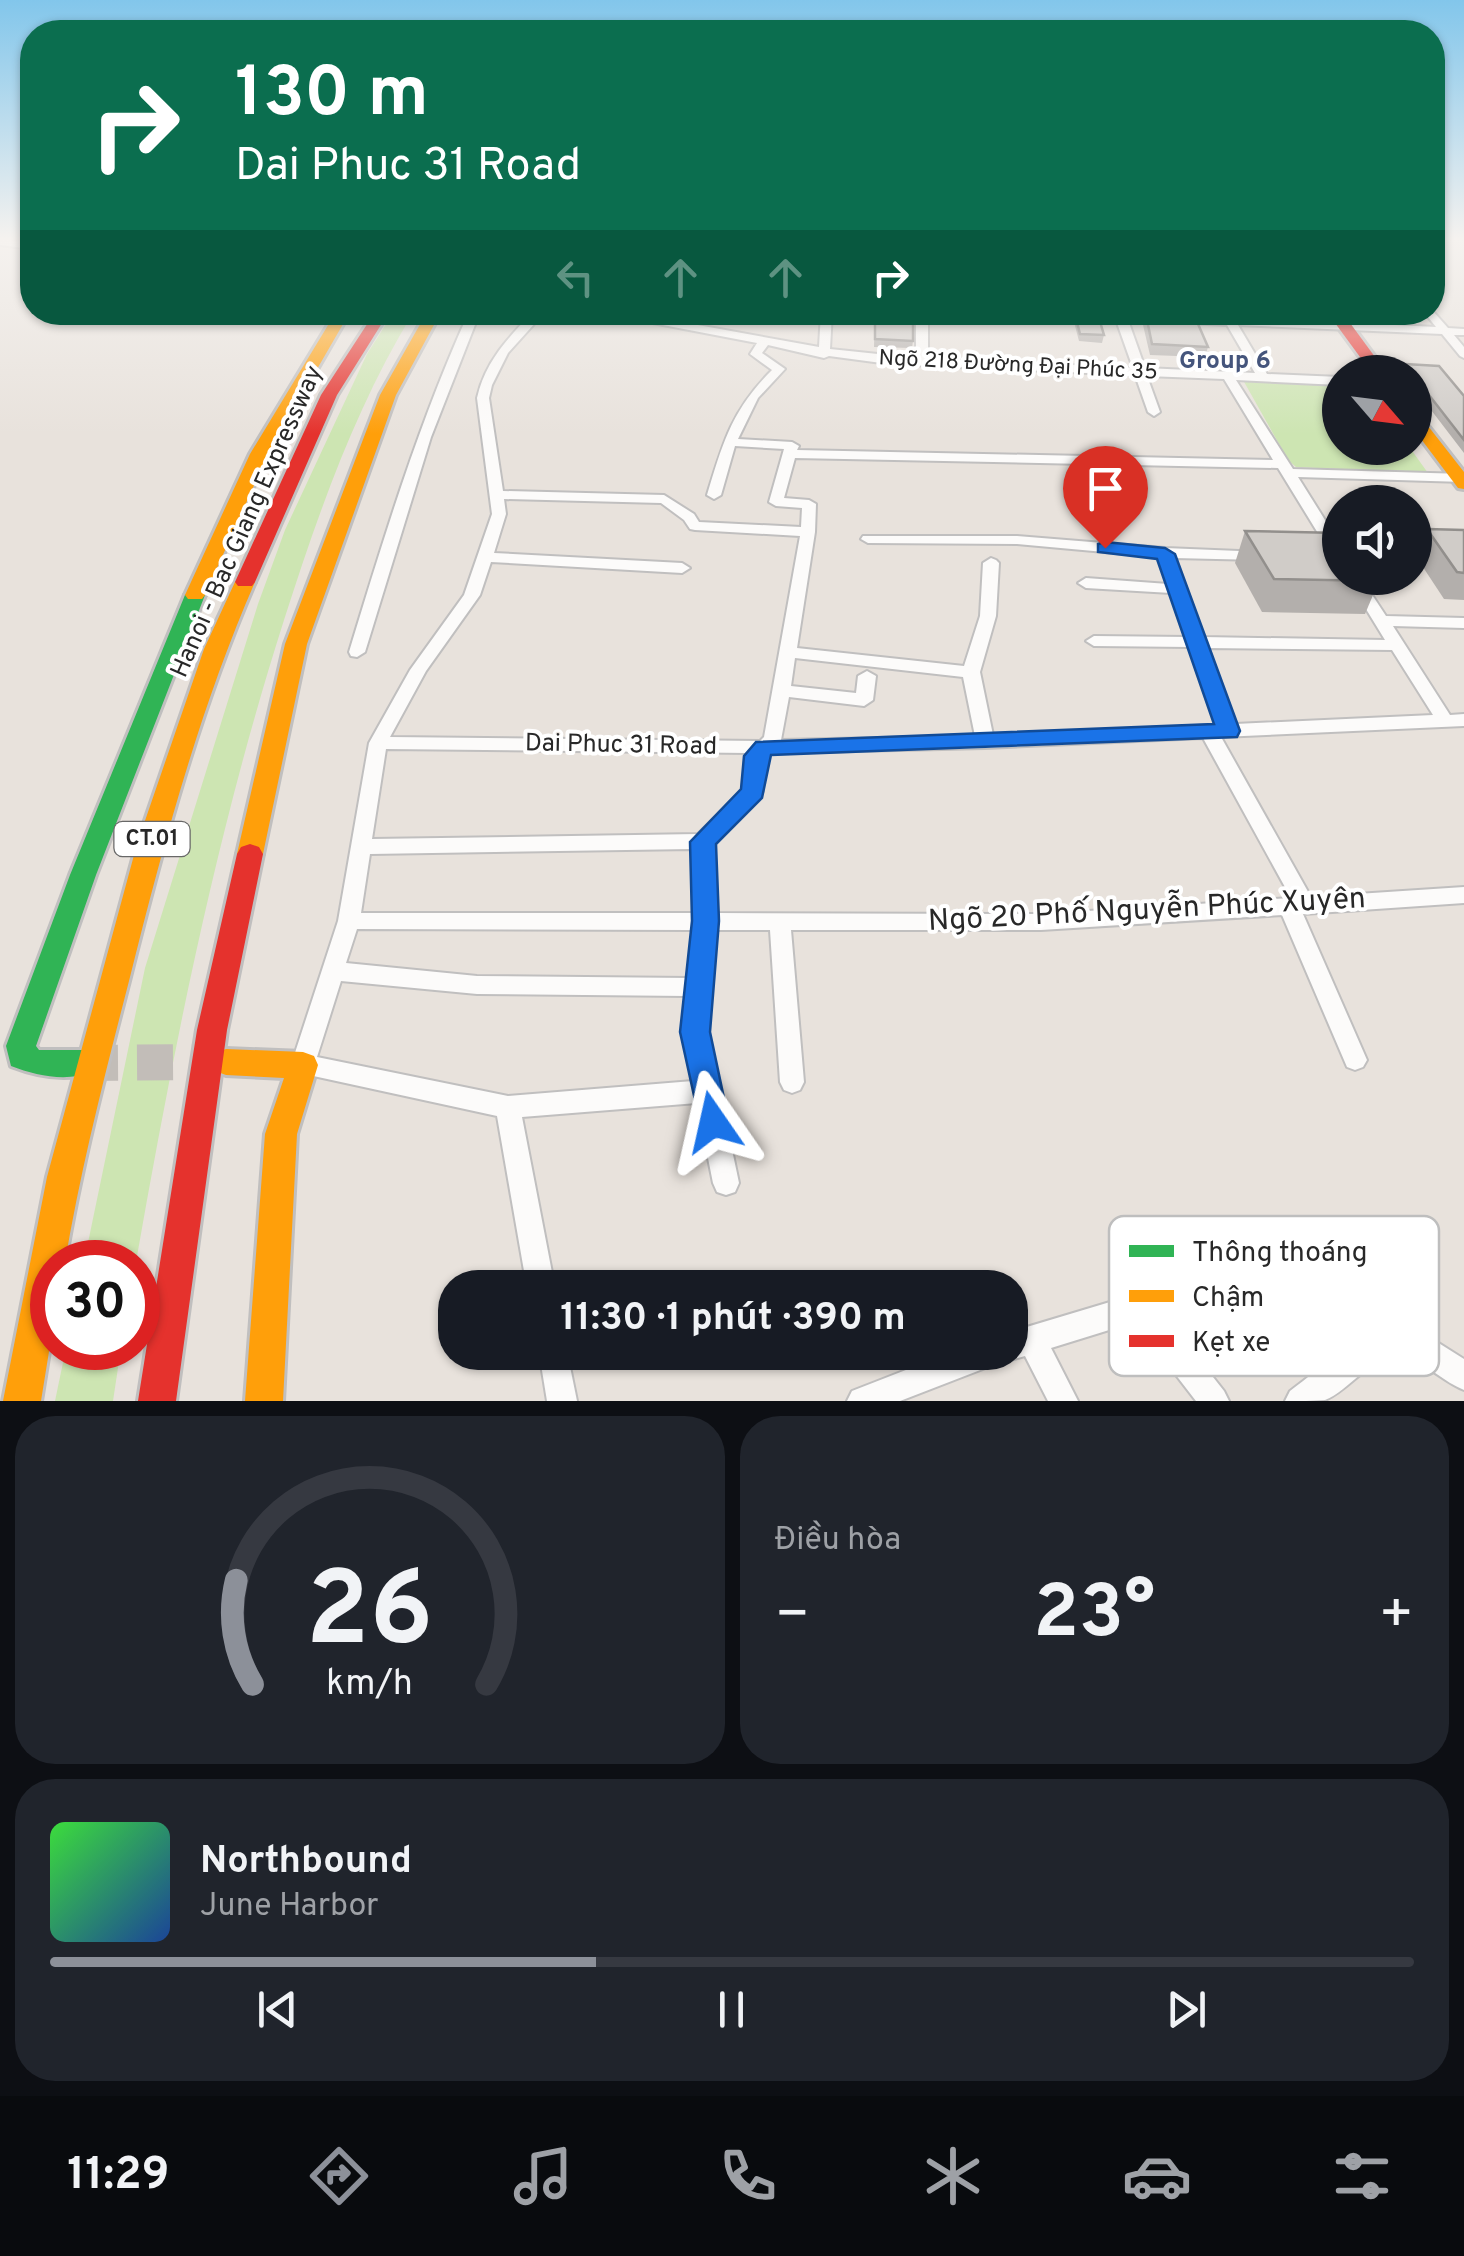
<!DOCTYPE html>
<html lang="vi">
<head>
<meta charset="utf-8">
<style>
  :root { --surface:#171b24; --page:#20242c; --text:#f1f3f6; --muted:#9ea1a6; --line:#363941; --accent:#8c9099 }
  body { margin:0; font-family:Overpass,sans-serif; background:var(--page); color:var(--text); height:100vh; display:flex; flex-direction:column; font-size:38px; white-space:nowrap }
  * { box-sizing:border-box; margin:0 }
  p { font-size:32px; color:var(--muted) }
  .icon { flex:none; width:55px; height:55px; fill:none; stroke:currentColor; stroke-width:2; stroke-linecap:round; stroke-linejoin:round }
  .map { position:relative; height:1401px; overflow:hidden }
  .side { display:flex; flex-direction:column; gap:15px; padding:15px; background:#0d0f14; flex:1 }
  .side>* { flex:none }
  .guide { position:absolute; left:20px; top:20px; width:1425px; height:305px; border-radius:40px; box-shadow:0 2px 8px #0004; background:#0b6e4f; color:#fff; overflow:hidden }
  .needle { width:65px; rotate:118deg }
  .tools { position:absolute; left:1322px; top:355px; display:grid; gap:20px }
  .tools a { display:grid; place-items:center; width:110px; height:110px; border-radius:50%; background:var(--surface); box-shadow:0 2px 8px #0004; font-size:50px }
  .speed { position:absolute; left:30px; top:1240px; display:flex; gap:20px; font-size:50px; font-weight:700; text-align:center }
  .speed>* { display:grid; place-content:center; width:130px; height:130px; border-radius:50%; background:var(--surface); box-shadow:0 2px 8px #0004; line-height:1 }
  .speed .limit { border:15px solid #d22; background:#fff; color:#111 }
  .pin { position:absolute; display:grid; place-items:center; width:85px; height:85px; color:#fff; margin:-102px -42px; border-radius:50% 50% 50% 0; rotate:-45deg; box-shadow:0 0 10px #0007 }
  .pin .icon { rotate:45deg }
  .me { position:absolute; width:110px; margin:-55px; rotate:349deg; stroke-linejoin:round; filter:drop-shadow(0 0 8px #0008) }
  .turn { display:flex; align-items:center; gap:35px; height:210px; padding:0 50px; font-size:45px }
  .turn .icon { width:130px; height:130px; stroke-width:2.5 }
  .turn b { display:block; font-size:70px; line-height:85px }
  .lanes { display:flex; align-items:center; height:95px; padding:0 50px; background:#0003; justify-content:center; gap:50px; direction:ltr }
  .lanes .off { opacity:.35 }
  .big { font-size:75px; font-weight:700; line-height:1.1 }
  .side .tile { flex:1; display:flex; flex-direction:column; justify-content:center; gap:15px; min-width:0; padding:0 35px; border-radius:40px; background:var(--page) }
  .side .dial { align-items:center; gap:0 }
  .dial svg { height:260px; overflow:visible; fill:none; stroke:var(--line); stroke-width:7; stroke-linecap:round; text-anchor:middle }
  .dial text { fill:var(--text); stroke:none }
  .song { display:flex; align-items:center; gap:30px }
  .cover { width:120px; height:120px; border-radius:15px; background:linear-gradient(135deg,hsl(120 70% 55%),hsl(220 70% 35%)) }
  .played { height:10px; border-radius:5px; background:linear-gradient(90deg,var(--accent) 40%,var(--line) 40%) }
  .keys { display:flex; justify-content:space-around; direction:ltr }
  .heat { display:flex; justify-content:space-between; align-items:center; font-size:55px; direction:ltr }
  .side .tiles { flex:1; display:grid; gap:15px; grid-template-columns:1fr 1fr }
  .tile:last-child { grid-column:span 2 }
  .trip { position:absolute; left:438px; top:1270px; width:590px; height:100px; border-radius:40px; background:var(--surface); box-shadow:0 2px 8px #0004; font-weight:700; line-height:100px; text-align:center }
  .dock { display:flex; height:160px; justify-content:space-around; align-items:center; background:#090b0e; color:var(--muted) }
  .dock .icon { width:70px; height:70px }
  .dock .selected { color:var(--accent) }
  .dock b { font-size:45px; color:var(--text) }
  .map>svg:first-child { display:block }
  .green { fill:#cde5b2 }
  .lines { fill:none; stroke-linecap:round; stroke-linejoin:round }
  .secondary-tunnel { stroke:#c2bdb8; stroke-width:36; stroke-dasharray:36 19; stroke-linecap:butt }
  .street-casing { stroke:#c0bfbf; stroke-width:4 }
  .fast-casing { stroke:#c0bfbf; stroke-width:6 }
  .slow-casing { stroke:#c0bfbf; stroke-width:6 }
  .jam-casing { stroke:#c0bfbf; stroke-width:6 }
  .street { fill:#fcfbfa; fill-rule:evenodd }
  .fast { fill:#30b455; fill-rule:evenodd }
  .slow { fill:#ff9f0a; fill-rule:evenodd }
  .jam { fill:#e5322d; fill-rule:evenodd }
  .wall { fill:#b3afac }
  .building { fill:#d0ccc8; stroke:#928f8c; stroke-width:2.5 }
  .route { fill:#1a73e8; stroke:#114b97; stroke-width:2.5 }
  .labels { text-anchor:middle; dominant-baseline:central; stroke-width:8; stroke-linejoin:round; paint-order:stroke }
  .far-street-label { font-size:22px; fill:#282828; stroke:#fff }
  .shield { fill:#fff; stroke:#686868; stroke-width:2.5 }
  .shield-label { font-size:22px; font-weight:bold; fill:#282828 }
  .far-quarter-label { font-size:25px; font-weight:bold; fill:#45557c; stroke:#fff }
  .street-label { font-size:25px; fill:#282828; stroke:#fff }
  .near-street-label { font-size:30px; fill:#282828; stroke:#fff }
  .key { fill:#fff; stroke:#bebebe; stroke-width:2.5 }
  .key-label { font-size:28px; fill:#282828 }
</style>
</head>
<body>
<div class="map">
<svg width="1464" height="1401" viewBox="0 0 1464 1401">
  <rect width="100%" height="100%" fill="#e8e2dc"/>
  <g class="green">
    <path d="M393,313H413C355,408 318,514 284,620C217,830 174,1045 136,1262H84L145,968L258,604L285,530L367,354Z"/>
    <path d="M1243,380L1340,383V448H1410L1428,473L1296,467L1288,460Z"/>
    <path d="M66,1348H121L113,1401H55Z"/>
  </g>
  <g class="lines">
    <path class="secondary-tunnel" d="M82,1063L217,1062"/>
    <g class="street-casing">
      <g id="street">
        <path d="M0,239L32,243V249L0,245Z"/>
        <path d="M1432,310L1448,328L1464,329V335H1454L1464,347V358L1460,356L1442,334L1238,325L1267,374L1340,377V385L1236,380L1293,469L1464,474V482L1298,477L1340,544V561L1332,556L1278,468L795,458L784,498L809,500L816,504L815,532L797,648L964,666L980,616L983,563L991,558L996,560L999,563L996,616L980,672L993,735L1217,725L1190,647L1094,646L1086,641L1094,636L1187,637L1171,593L1086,588L1078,583L1086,578L1168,584L1159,557L1017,544L868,543L861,539L863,536H1017L1165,548L1264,552L1267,555L1264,558L1259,560L1174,558L1203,637L1385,640L1347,578H1361L1386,616L1464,618V628L1393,626L1450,715L1464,714V726L1221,737L1311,897L1464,887V903L1303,914L1367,1060L1363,1067L1355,1070L1347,1067L1282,915L1041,930H791L804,1082L800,1090L792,1093L784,1090L780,1082L770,930H716L707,1031L739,1183L735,1192L726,1195L717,1192L713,1183L697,1103L522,1117L555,1288H527L497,1116L295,1072L291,1065L338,921L369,743L410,670L464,595L492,514L477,398C485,362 508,338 533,312H545L508,353L492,385L489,398L503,491L664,495L694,514L699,522L801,527L802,508L776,506L769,502L784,449L735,446L721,495L714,499L707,495C723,442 732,410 772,370L750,354L757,343L595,312L637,314L819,347L821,312H832L830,349L916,358V312H928V358L1133,368L1116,320L1013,315L1008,312H1125L1436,327L1424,312H1432ZM1128,320L1227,325L1255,373L1145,368ZM768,345L824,358L829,356L889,364L1135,375L1148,412L1154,416L1160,412L1147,376L1224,379L1273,460L797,450L799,446L792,442L738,439L758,398L785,369L762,353ZM504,499L661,503L684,520L690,529L695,530L800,536L764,737L760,741L390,737L426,671L480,595L491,562L682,573L690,568L682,563L494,553L506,514ZM1207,648L1392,650L1433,715L1235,724ZM795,658L963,677L975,736L781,740L789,697L864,706L873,700L876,676L867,671L858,676L856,693L791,686ZM1203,738L1291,898L1041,914L716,913L713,843L760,796L763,791L764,758L769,753L985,748ZM386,749L748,753L744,789L698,834L372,839ZM693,849L695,913H361L370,854ZM357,929L694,930L689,978L477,976L346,963ZM341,981L477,994L687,996L683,1031L693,1081L508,1096L317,1057Z"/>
        <path d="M469,312H480L431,437L365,652L357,657L351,656L349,652C384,537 419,422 469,312Z"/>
        <path d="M1415,537L1464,539V547L1415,545Z"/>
        <path d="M1140,1293L1150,1297L1224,1391L1229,1401H1196L1135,1322L1051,1348L1078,1401H1048L1025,1356L1010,1360L1003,1357L1001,1362L900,1401H847L852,1391L952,1352H1010V1332Z"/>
        <path d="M1401,1329L1437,1342L1464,1359V1390C1444,1382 1429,1365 1408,1359C1373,1349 1353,1389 1325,1400C1315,1401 1297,1401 1285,1401L1290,1391C1323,1367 1358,1331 1401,1329Z"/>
        <path d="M539,1352H567L577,1401H547Z"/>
      </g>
    </g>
    <g class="fast-casing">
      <path id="fast" d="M195,589L205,595L96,875L36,1046L39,1050H82L93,1054L97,1063L93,1072C66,1082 37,1076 11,1066L6,1046L70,875L185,595Z"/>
    </g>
    <g class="slow-casing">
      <g id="slow">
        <path d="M336,312H350L268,454L205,595L202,599H188L185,595L250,454Z"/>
        <path d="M427,312H441L396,395L307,644L263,854L259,861L250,864L241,861L237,854L285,644L380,395Z"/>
        <path d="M1415,415L1421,417L1464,472V489L1458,488L1415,431Z"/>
        <path d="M245,576L255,582C199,710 163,845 129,981C105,1074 81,1167 65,1262H52V1333L41,1401H3L47,1177L137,844L204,649L235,582Z"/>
        <path d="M226,1049L303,1052L314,1056L318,1065L297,1134L283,1401H245L265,1134L284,1078L226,1075L215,1071L211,1062L215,1053Z"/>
      </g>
    </g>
    <g class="jam-casing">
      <g id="jam">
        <path d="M375,312H389L337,395L255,582L252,586H238L235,582L321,395Z"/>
        <path d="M1327,312H1342L1386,372H1371Z"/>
        <path d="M250,844L259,847L263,854L227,1030L176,1401H138L197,1030L237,854L241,847Z"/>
      </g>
    </g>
    <use href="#street" class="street"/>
    <use href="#fast" class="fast"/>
    <use href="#slow" class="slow"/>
    <use href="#jam" class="jam"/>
  </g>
  <g class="wall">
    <path d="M875,312L913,341L912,348L874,347Z"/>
    <path d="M1075,314L1104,335L1102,343L1079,341L1074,322Z"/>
    <path d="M1146,315L1208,347L1205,357L1150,355L1143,325Z"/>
    <path d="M1405,364L1464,396V453L1415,389V372H1402Z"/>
    <path d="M1427,529L1464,530V600L1444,599L1415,555Z"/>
    <path d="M1245,531L1379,581L1365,614L1262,612L1235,563Z"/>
  </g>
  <g class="building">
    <path d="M875,312H913V341L875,339Z"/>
    <path d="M1075,314L1098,315L1104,335L1080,334Z"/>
    <path d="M1146,315L1195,317L1208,347L1152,344Z"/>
    <path d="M1405,364L1439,366L1464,396V440L1415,377V372H1411Z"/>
    <path d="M1427,529L1464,530V573L1457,572Z"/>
    <path d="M1245,531L1340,533V578H1376L1379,581L1274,579Z"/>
  </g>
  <linearGradient id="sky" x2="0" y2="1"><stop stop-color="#82c6eb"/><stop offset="0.55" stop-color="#f5f2ef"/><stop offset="1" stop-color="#f5f2ef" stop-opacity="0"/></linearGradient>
  <rect width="1464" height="434" fill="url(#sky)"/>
  <path class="route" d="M1105,542L1165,548L1175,554L1240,731L1237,737L771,755L762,798L716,844L719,921L710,1032L729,1122L725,1132L713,1136L702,1132L680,1032L692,921L690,842L741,789L744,756L756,742L1214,724L1157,559L1098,552V544Z"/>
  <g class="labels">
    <g class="far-street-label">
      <text transform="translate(1018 366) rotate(3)">Ngõ 218 Đường Đại Phúc 35</text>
    </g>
    <rect class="shield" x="114.5" y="822" width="75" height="34" rx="8"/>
    <g class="shield-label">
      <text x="152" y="839">CT.01</text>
    </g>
    <g class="far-quarter-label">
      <text x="1225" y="362">Group 6</text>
    </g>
    <g class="street-label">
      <text transform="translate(248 522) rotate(-66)">Hanoi - Bac Giang Expressway</text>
      <text transform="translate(621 746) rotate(1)">Dai Phuc 31 Road</text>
    </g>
    <g class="near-street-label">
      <text transform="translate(1147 911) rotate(-3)">Ngõ 20 Phố Nguyễn Phúc Xuyên</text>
    </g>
  </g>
  <rect x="1109" y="1216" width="330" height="160" rx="15" class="key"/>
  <rect x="1129" y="1245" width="45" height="12" fill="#30b455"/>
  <rect x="1129" y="1290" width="45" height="12" fill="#ff9f0a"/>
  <rect x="1129" y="1335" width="45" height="12" fill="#e5322d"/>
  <g class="key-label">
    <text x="1192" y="1261">Thông thoáng</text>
    <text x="1192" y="1306">Chậm</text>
    <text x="1192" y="1351">Kẹt xe</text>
  </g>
</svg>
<div class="tools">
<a><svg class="needle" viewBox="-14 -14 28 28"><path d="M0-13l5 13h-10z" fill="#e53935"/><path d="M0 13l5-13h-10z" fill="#9ea1a6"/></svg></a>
<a><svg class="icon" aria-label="sound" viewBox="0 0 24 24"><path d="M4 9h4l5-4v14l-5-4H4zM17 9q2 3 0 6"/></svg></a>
</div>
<div class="speed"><div class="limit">30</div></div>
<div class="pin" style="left:1105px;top:548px;background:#d93025"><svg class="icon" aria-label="arrive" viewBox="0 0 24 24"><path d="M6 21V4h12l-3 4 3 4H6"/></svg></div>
<svg class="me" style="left:713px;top:1122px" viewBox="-20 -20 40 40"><path d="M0-17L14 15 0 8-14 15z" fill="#1a73e8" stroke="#fff" stroke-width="4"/></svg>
<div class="trip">11:30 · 1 phút · 390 m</div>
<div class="guide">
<div class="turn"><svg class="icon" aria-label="right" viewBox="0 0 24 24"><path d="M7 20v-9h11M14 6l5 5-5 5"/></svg><div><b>130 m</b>Dai Phuc 31 Road</div></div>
<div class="lanes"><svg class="icon off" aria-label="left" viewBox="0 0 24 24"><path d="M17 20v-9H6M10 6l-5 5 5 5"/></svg><svg class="icon off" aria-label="ahead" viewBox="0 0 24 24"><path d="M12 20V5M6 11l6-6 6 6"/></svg><svg class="icon off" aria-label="ahead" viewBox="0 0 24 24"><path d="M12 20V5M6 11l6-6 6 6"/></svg><svg class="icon" aria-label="right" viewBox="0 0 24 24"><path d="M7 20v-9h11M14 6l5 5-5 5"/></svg></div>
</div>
</div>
<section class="side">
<div class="tiles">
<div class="tile dial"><svg viewBox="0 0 100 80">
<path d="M14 69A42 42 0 1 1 86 69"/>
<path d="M14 69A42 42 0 0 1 9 37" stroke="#8c9099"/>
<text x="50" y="56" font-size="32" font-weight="700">26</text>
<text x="50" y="72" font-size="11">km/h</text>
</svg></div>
<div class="tile"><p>Điều hòa</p>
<div class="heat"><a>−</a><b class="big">23°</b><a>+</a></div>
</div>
<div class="tile">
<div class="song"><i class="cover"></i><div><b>Northbound</b><p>June Harbor</p></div></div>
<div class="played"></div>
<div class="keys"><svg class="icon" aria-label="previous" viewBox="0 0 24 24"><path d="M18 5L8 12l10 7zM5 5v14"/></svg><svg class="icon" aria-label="pause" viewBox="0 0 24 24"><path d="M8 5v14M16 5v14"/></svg><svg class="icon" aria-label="next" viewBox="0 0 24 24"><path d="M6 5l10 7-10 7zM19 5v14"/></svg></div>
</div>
</div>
</section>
<nav class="dock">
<b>11:29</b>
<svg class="icon selected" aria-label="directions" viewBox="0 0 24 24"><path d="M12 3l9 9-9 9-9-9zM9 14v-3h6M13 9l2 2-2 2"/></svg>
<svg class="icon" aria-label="music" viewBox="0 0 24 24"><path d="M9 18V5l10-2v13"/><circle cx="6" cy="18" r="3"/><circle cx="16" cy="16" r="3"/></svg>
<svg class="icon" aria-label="phone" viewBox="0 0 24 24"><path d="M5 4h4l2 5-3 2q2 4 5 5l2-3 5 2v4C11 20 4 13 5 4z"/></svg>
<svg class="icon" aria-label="climate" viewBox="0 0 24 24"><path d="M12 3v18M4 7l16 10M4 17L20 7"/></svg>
<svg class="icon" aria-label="car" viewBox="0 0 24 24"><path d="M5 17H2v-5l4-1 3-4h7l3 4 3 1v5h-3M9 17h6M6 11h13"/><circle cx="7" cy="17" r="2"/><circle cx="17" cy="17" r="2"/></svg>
<svg class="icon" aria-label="filters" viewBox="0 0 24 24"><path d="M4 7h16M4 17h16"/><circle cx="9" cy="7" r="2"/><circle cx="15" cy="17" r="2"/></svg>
</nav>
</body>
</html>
